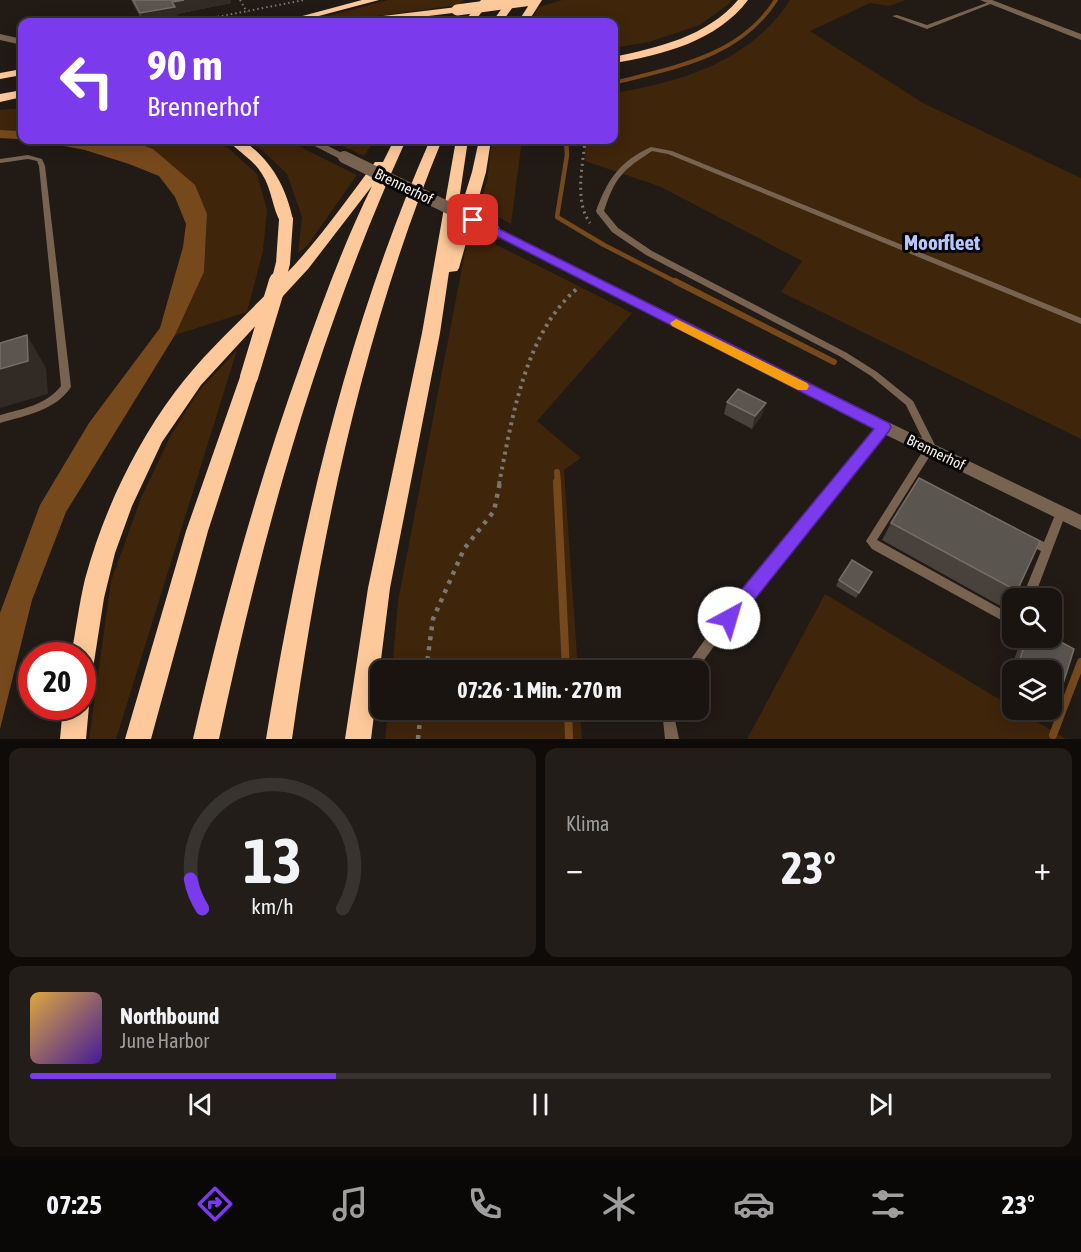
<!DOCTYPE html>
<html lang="de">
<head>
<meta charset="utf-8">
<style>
  :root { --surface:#191410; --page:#221d19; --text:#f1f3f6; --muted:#9f9e9f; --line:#373330; --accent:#7c3aed }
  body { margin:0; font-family:"Asap Condensed",sans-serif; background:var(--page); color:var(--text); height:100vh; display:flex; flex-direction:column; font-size:22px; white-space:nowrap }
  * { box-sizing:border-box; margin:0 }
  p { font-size:20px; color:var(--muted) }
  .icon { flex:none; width:33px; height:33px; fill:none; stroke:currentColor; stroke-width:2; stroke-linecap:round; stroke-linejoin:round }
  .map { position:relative; height:739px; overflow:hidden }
  .details { display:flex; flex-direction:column; gap:9px; padding:9px; background:#0e0b09; flex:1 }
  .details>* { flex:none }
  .banner { position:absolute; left:18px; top:18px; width:600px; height:126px; border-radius:12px; box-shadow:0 3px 15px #0003,0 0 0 2px var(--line); background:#7c3aed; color:#fff; overflow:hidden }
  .controls { position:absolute; left:1002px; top:588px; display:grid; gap:12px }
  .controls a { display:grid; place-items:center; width:60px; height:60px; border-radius:12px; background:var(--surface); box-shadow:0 3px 15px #0003,0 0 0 2px var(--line); font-size:30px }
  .speed { position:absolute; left:18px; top:642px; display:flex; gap:12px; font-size:30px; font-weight:700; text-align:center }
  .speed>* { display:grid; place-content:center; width:78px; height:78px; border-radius:50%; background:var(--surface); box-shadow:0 3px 15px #0003,0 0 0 2px var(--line); line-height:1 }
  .speed .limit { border:9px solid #d22; background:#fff; color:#111 }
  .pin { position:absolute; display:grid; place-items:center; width:51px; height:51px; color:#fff; margin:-26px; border-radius:12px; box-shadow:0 3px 9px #0006 }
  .me { position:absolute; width:66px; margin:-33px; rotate:39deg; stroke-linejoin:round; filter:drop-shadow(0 0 4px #0008) }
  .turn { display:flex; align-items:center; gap:21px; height:126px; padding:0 30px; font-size:27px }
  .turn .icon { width:78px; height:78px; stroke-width:2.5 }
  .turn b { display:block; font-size:42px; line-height:51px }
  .big { font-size:45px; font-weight:700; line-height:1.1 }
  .details .card { flex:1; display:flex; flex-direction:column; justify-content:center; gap:9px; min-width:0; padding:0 21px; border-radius:12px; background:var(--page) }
  .details .dial { align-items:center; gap:0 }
  .dial svg { height:156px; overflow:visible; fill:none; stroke:var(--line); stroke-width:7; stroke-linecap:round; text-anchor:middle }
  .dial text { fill:var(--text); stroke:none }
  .song { display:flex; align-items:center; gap:18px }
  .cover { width:72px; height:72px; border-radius:9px; background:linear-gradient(135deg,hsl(40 70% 55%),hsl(260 70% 35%)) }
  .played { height:6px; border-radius:3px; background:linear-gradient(90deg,var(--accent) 30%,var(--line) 30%) }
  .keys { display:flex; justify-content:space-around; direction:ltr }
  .heat { display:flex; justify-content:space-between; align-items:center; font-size:33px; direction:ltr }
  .details .tiles { flex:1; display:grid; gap:9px; grid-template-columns:1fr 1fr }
  .card:last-child { grid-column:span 2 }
  .trip { position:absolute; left:370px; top:660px; width:339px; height:60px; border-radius:12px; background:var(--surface); box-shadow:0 3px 15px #0003,0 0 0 2px var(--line); font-weight:700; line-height:60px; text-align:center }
  .tabs { display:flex; height:96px; justify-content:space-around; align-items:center; background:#0a0806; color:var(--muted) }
  .tabs .icon { width:42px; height:42px }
  .tabs .on { color:var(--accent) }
  .tabs b { font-size:27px; color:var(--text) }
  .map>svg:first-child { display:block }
  .green { fill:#3f250a }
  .water { fill:#76491c }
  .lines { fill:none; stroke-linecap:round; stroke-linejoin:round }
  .stream-far3 { stroke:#76491c; stroke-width:4 }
  .stream-far2 { stroke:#76491c; stroke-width:4.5 }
  .stream-far1 { stroke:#76491c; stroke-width:6 }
  .stream { stroke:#76491c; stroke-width:8 }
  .path-far3 { stroke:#7c7672; stroke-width:2; stroke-dasharray:1.5 3; stroke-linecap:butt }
  .path-far2 { stroke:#7c7672; stroke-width:3; stroke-dasharray:2 4; stroke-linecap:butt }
  .path-far1 { stroke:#7c7672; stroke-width:4; stroke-dasharray:3 4.5; stroke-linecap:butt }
  .path { stroke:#7c7672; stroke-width:4.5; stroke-dasharray:4 6; stroke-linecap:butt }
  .service { fill:#786351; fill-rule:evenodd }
  .minor { fill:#786351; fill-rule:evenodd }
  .tertiary { fill:#786351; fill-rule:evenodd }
  .motorway { fill:#fdc99a; fill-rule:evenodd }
  .tertiary-bridge { stroke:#786351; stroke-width:12 }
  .motorway-bridge-far2 { stroke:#fdc99a; stroke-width:11 }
  .motorway-bridge-far1 { stroke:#fdc99a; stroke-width:14 }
  .motorway-bridge { stroke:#fdc99a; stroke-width:18 }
  .wall { fill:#49423c }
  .shaded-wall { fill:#312a25 }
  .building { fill:#5b554f; stroke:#746d68; stroke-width:1.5 }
  .route { fill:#7c3aed; stroke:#51269a; stroke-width:1.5 }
  .slow { fill:#f59e0b }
  .labels { text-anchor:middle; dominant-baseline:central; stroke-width:6; stroke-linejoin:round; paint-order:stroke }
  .street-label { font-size:15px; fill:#f5f0ed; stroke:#080604 }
  .district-label { font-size:21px; font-weight:bold; fill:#b7c6fe; stroke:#080604 }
</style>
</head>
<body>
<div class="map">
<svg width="1081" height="739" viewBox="0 0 1081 739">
  <rect width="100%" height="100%" fill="#211a15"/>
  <g class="green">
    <path d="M388,0H464L459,5L333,22L320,18Z"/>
    <path d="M562,0H731L730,3L700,25L649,42L614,48V22H531L539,7Z"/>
    <path d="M790,0H906L889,6L870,3L810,31L923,103L1081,178V439L781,292L802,261L661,187L585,161L584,140H614V93C682,82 751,61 790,0Z"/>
    <path d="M22,108V131L0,130V110Z"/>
    <path d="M127,140H211L228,148L257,174L267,210L263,251L247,312L175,335L204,272L207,214L144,144Z"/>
    <path d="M244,140H286L357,175L307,246L298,253L302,217L287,174L263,151Z"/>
    <path d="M330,140H374L364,156Z"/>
    <path d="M492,140H522L511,224L479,206L487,181Z"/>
    <path d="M469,231L632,313L537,421L581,458L564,470L578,670H392L398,601Z"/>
    <path d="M237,350L116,739H89L111,581L141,498L171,435L199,391Z"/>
    <path d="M825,594L1012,707V710H1017L1066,739H747Z"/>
    <path d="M388,710H580L582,739H385Z"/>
  </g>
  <path class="water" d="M0,130L22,131V140H127L153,149L195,185L207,214L204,272L175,335L66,512L32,600L0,729V613L40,505L89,423L160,328L183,247L186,224L175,197L159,176L129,164L85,150L33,140L0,138Z"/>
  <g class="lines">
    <path class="stream-far3" d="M614,83C675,67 740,57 776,0"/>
    <path class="stream-far2" d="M566,140L567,155L557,217L604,245L678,283"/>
    <g class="stream-far1">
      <path d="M675,281L834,362"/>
      <path d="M557,472L558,484"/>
    </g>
    <g class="stream">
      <path d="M557,482L566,670"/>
      <path d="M568,710L569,739"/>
      <path d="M1053,735L1081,662"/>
    </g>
    <g class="path-far3">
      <path d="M240,0L247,12"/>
      <path d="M191,22L304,0"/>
    </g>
    <path class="path-far2" d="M585,140C583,165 574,201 590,223"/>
    <path class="path-far1" d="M499,484C512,419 525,331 579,287"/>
    <g class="path">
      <path d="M426,670L433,619L464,549L494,511L500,482"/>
      <path d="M418,739L421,710"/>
    </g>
    <g class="service">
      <path d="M989,2L993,3L927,29L892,16L897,15L927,25Z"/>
      <path d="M651,147L672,151L1081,318V324L668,154L652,151C623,170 615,177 604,211L618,228L652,251L847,353L877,372L913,401L938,451L936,454H931L877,540L1012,615V626L872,549L866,541L926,446L906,405L871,376L841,357L646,255L612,232L597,213L596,211C607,180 620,161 651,147Z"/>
      <path d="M28,155L42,159L45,166L71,387C55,411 26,415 0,423V415C22,409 46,405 61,386L39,166L37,161L28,159L0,163V159Z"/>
      <path d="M884,423L887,424L889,427L887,430L719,639L697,670H684L686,666L711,631L881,424Z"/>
      <path d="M1061,509L1065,510L1066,513L1034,598H1022L1041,551L1025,543L1024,540L1025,537L1029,535L1044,542L1057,510Z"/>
      <path d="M666,710H678L675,720L679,739H665L663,720Z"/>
    </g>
    <path class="minor" d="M980,0H992L1081,34V40Z"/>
    <g class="tertiary">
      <path d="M0,34L22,39V45L0,40Z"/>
      <path d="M303,140H316L350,157L348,159H340Z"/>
      <path d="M494,226L890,423L1081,515V530L878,431L490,233L488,230L490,227Z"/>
    </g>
    <g class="motorway">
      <path d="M362,0H379L296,22H280Z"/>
      <path d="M481,0H491L474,22H464Z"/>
      <path d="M508,0H518L502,22H492Z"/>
      <path d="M532,0H542L528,22H518Z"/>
      <path d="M738,0H748C717,41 663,55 614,63V57C659,47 706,37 738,0Z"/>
      <path d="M457,7L461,8V12L379,22H353L358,19Z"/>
      <path d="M22,69V75L0,79V73Z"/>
      <path d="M22,90V97L0,102V94Z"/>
      <path d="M228,140H242C271,159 286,187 293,220L291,223H281C272,208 272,189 262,174C253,159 238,152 228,140Z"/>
      <path d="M394,140H406C319,331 262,534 219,739H193C222,612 257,486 301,363C322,303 344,243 372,186L308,269L201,385L162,442L132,506L115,553L104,598L94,662L91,670L82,673V656H71C76,630 79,604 85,579C103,513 134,447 175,392C207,349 248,314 284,276C318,241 346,201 375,162H383Z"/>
      <path d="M430,140H442C363,331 321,535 292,739H266C300,534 346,330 430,140Z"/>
      <path d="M456,140H468L455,227L472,172L479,140H491L486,172L459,268L457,271L449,272L440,333L390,588L371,739H345L368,588L422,333Z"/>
      <path d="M249,371L255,372L258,377L208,531L151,739H125L186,531L240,377L243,372Z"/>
      <path d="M82,696L89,706L86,739H60L63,706H82Z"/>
    </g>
    <path class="tertiary-bridge" d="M344,157L494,230"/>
    <path class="motorway-bridge-far2" d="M457,10L532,0"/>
    <path class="motorway-bridge-far1" d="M278,283L283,263L286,220"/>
    <path class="motorway-bridge" d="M249,377L278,281"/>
  </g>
  <g class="wall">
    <path d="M131,0H231V3L177,14L179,18L158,22H143Z"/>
    <path d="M727,402L762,415L752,429L724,414Z"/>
    <path d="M891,523L1017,591L1004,608L882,540Z"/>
    <path d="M872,572L856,598L836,586L839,580Z"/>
    <path d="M1052,637L1061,690L1052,699V670H1012V678L1008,676L1022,638Z"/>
  </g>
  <g class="shaded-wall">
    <path d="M184,0H231V3L177,14L179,18L158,22H143L140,13L172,2Z"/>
    <path d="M27,335L46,368L48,394L0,408V369Z"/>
    <path d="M766,403L762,415L752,429L755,416Z"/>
  </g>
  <g class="building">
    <path d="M133,0H184L172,2L175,7L140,13Z"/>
    <path d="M27,335L28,361L0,369V343Z"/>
    <path d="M738,389L766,403L755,416L727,402Z"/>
    <path d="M919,478L1040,541L1017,591L891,523Z"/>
    <path d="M852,560L872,572L859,593L839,580Z"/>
    <path d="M1052,637L1074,649L1061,690L1052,684V670H1027L1018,665L1027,638Z"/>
  </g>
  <path class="route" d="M473,216L889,423L891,427L889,431L735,624L729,626L723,624L720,618L723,612L874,429L469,222L467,220Z"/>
  <path class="slow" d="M676,319L807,383L809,386L807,390H798L672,326L670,323Z"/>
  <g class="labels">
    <g class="street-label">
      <text transform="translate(404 186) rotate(26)">Brennerhof</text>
      <text transform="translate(936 452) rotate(26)">Brennerhof</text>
    </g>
    <g class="district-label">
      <text x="942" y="242">Moorfleet</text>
    </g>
  </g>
</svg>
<div class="controls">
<a><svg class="icon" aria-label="search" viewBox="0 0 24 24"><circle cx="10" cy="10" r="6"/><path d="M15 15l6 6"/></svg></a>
<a><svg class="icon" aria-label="layers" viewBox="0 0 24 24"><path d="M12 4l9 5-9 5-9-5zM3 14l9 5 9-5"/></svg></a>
</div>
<div class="speed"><div class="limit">20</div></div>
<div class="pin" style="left:473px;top:220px;background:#d93025"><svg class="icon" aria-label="arrive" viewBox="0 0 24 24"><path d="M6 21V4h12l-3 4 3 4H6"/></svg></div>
<svg class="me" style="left:729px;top:618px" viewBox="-20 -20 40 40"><circle r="19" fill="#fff"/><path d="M0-13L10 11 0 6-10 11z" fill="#7c3aed"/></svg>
<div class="trip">07:26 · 1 Min. · 270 m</div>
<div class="banner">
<div class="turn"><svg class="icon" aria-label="left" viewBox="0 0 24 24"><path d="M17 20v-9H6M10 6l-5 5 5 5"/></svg><div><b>90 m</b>Brennerhof</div></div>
</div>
</div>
<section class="details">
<div class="tiles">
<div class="card dial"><svg viewBox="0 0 100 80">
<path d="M14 69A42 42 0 1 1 86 69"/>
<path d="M14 69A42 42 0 0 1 8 54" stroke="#7c3aed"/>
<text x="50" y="56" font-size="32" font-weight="700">13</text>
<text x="50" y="72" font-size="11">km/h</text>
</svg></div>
<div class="card"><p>Klima</p>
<div class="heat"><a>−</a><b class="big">23°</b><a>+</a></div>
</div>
<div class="card">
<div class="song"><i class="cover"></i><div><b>Northbound</b><p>June Harbor</p></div></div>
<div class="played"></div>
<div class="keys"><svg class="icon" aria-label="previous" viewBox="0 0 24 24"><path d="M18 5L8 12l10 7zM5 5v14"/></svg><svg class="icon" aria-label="pause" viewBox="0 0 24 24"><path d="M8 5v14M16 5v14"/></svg><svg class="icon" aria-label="next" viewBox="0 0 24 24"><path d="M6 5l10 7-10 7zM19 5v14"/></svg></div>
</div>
</div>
</section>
<nav class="tabs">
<b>07:25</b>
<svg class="icon on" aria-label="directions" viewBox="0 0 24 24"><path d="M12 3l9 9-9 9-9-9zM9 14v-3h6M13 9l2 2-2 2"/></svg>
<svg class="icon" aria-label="music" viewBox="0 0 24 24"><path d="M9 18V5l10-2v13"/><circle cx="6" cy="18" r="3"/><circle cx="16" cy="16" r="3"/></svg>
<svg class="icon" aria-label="phone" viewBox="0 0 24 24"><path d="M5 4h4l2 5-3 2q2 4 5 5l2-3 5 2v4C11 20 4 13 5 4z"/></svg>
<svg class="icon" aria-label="climate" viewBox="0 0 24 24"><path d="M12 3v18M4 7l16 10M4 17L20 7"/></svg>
<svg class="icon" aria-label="car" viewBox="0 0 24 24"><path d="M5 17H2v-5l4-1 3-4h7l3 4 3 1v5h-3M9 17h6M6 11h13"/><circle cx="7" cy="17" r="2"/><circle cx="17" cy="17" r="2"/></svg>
<svg class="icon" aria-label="filters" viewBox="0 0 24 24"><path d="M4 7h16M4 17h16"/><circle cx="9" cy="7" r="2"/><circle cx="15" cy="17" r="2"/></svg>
<b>23°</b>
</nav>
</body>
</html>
